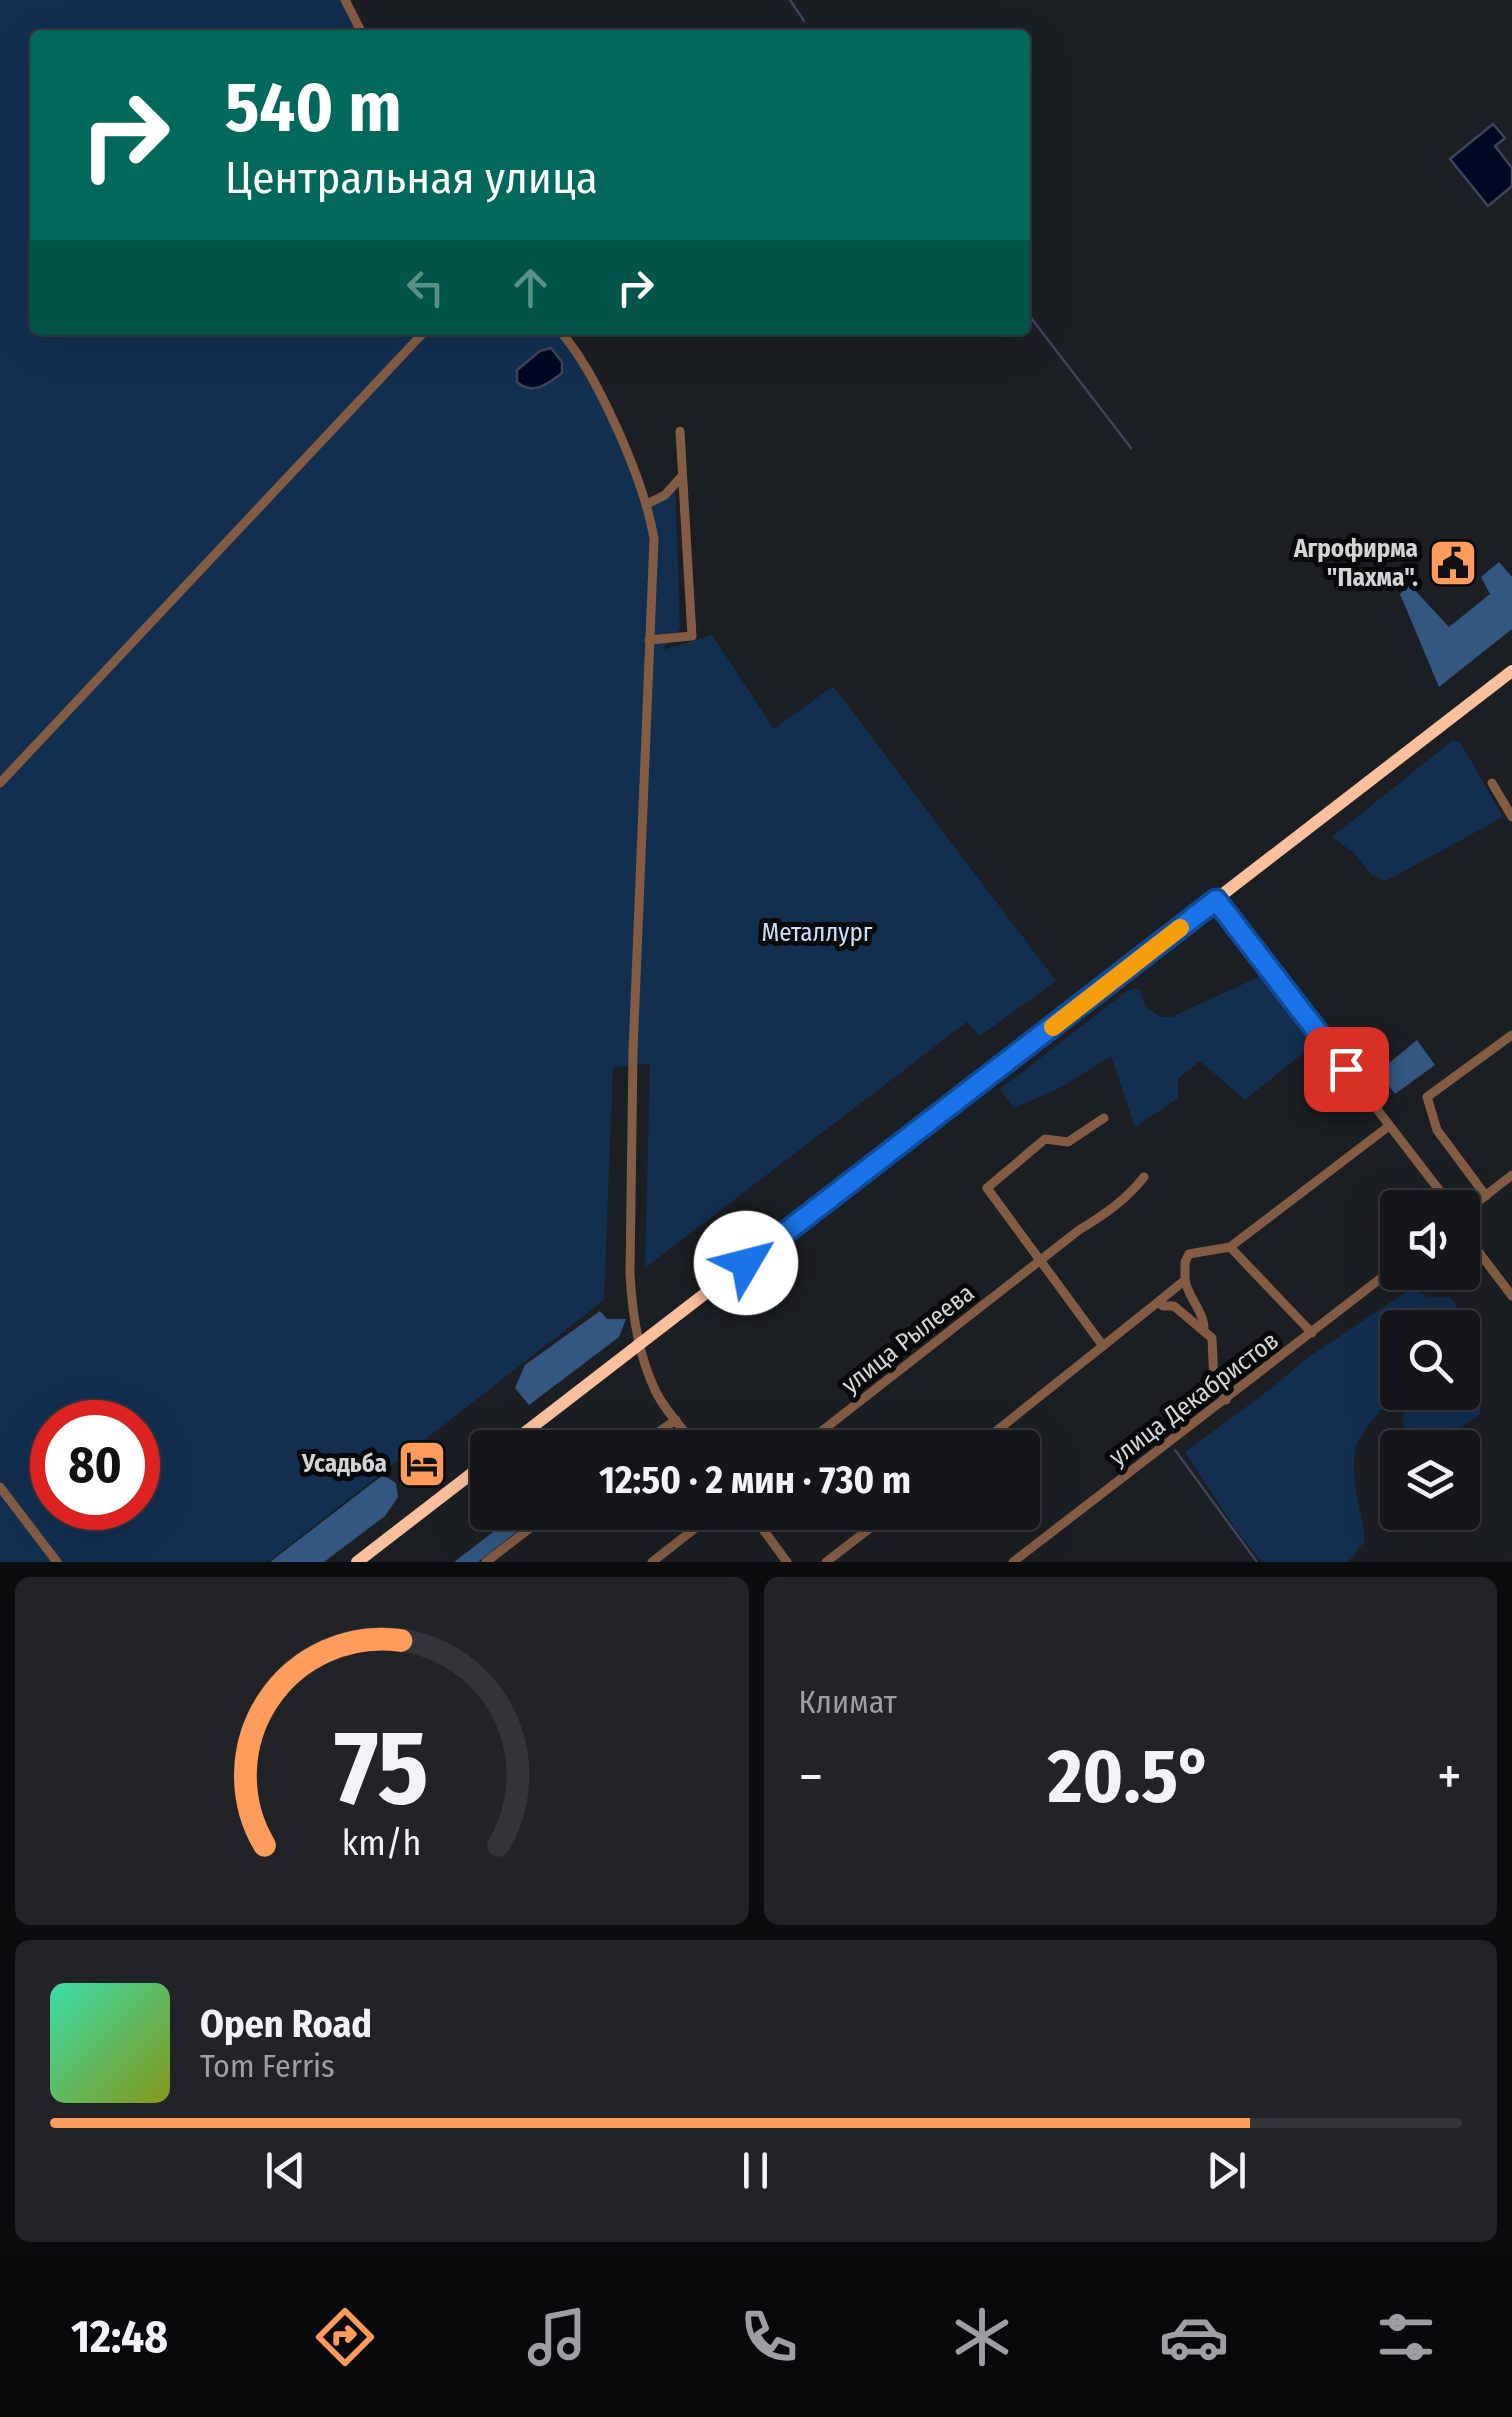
<!DOCTYPE html>
<html lang="ru">
<head>
<meta charset="utf-8">
<style>
  :root { --surface:#14161a; --page:#212327; --text:#f1f3f6; --muted:#9d9fa2; --line:#333539; --accent:#ff9b5b }
  body { margin:0; font-family:"Fira Sans Condensed",sans-serif; background:var(--page); color:var(--text); height:100vh; display:flex; flex-direction:column; font-size:38px; white-space:nowrap }
  * { box-sizing:border-box; margin:0 }
  p { font-size:32px; color:var(--muted) }
  .icon { flex:none; width:55px; height:55px; fill:none; stroke:currentColor; stroke-width:2; stroke-linecap:round; stroke-linejoin:round }
  .map { position:relative; height:1562px; overflow:hidden }
  .drawer { display:flex; flex-direction:column; gap:15px; padding:15px; background:#0b0c0e; flex:1 }
  .drawer>* { flex:none }
  .top-card { position:absolute; left:30px; top:30px; width:1000px; height:305px; border-radius:10px; box-shadow:0 10px 40px #0002,0 0 0 2px var(--line); background:#00695c; color:#fff; overflow:hidden }
  .buttons { position:absolute; left:1380px; top:1190px; display:grid; gap:20px }
  .buttons a { display:grid; place-items:center; width:100px; height:100px; border-radius:10px; background:var(--surface); box-shadow:0 10px 40px #0002,0 0 0 2px var(--line); font-size:50px }
  .speed { position:absolute; left:30px; top:1400px; display:flex; gap:20px; font-size:50px; font-weight:700; text-align:center }
  .speed>* { display:grid; place-content:center; width:130px; height:130px; border-radius:50%; background:var(--surface); box-shadow:0 10px 40px #0002,0 0 0 2px var(--line); line-height:1 }
  .speed .limit { border:15px solid #d22; background:#fff; color:#111 }
  .pin { position:absolute; display:grid; place-items:center; width:85px; height:85px; color:#fff; margin:-42px; border-radius:20px; box-shadow:0 5px 15px #0006 }
  .me { position:absolute; width:110px; margin:-55px; rotate:53deg; stroke-linejoin:round; filter:drop-shadow(0 0 8px #0008) }
  .turn { display:flex; align-items:center; gap:35px; height:210px; padding:0 30px; font-size:45px }
  .turn .icon { width:130px; height:130px; stroke-width:2.5 }
  .turn b { display:block; font-size:70px; line-height:85px }
  .lanes { display:flex; align-items:center; height:95px; padding:0 30px; background:#0003; justify-content:center; gap:50px; direction:ltr }
  .lanes .off { opacity:.35 }
  .big { font-size:75px; font-weight:700; line-height:1.1 }
  .drawer .card { flex:1; display:flex; flex-direction:column; justify-content:center; gap:15px; min-width:0; padding:0 35px; border-radius:15px; background:var(--page) }
  .drawer .dial { align-items:center; gap:0 }
  .dial svg { height:260px; overflow:visible; fill:none; stroke:var(--line); stroke-width:7; stroke-linecap:round; text-anchor:middle }
  .dial text { fill:var(--text); stroke:none }
  .song { display:flex; align-items:center; gap:30px }
  .cover { width:120px; height:120px; border-radius:15px; background:linear-gradient(135deg,hsl(160 70% 55%),hsl(70 70% 35%)) }
  .played { height:10px; border-radius:5px; background:linear-gradient(90deg,var(--accent) 85%,var(--line) 85%) }
  .keys { display:flex; justify-content:space-around; direction:ltr }
  .heat { display:flex; justify-content:space-between; align-items:center; font-size:55px; direction:ltr }
  .drawer .tiles { flex:1; display:grid; gap:15px; grid-template-columns:1fr 1fr }
  .card:last-child { grid-column:span 2 }
  .trip { position:absolute; left:470px; top:1430px; width:570px; height:100px; border-radius:10px; background:var(--surface); box-shadow:0 10px 40px #0002,0 0 0 2px var(--line); font-weight:700; line-height:100px; text-align:center }
  .menu { display:flex; height:160px; justify-content:space-around; align-items:center; background:#08090a; color:var(--muted) }
  .menu .icon { width:70px; height:70px }
  .menu .active { color:var(--accent) }
  .menu b { font-size:45px; color:var(--text) }
  .map>svg:first-child { display:block }
  .green { fill:#122f50; fill-rule:evenodd }
  .forest { fill:#335781 }
  .water { fill:#000823; stroke:#3f4559; stroke-width:2.5 }
  .lines { fill:none; stroke-linecap:round; stroke-linejoin:round }
  .stream { stroke:#3f4559; stroke-width:2.5 }
  .minor { stroke:#845c44; stroke-width:9 }
  .highway { stroke:#fbbf9b; stroke-width:12 }
  .route-casing { stroke:#114b97; stroke-width:25 }
  .route { stroke:#1a73e8; stroke-width:18 }
  .slow { stroke:#f59e0b; stroke-width:18 }
  .labels { text-anchor:middle; dominant-baseline:central; stroke-width:10; stroke-linejoin:round; paint-order:stroke }
  .poi-label { font-size:25px; font-weight:bold; fill:#d2d4d6; stroke:#07080a; text-anchor:end }
  .park-label { font-size:25px; fill:#cae1fc; stroke:#07080a }
  .street-label { font-size:25px; fill:#d2d4d6; stroke:#07080a }
</style>
</head>
<body>
<div class="map">
<svg width="1512" height="1562" viewBox="0 0 1512 1562">
  <rect width="100%" height="100%" fill="#1b1e22"/>
  <g class="green">
    <path d="M0,0H345L363,35H35V330H559L586,366L648,503L675,482L680,629L662,650L712,635L774,729L833,686L1056,981L980,1036L967,1022L645,1268L650,1064L613,1067L604,1300L268,1562H0ZM52,1422H138V1508H52Z"/>
    <path d="M1453,740L1460,742L1503,817L1386,881L1371,875L1354,853L1332,837Z"/>
    <path d="M1261,976L1312,1046L1245,1100L1200,1061L1178,1079V1098L1135,1127L1111,1056L1062,1087L1014,1108L1000,1089L1127,991L1136,988L1140,990L1145,1006L1161,1017H1171Z"/>
    <path d="M1412,1288L1429,1297H1450L1458,1309L1461,1326L1398,1328V1393C1385,1405 1358,1434 1355,1451C1350,1479 1362,1513 1365,1541L1348,1562H1262L1236,1530L1185,1452L1268,1391L1307,1358Z"/>
    <path d="M1463,1374L1474,1380L1481,1413L1435,1447H1420L1402,1423L1404,1411L1420,1393L1462,1392Z"/>
  </g>
  <g class="forest">
    <path d="M1499,562L1512,577V629L1439,687L1400,594L1410,585L1449,627L1490,594L1481,577Z"/>
    <path d="M1417,1040L1435,1065L1395,1094L1378,1072Z"/>
    <path d="M600,1311L607,1319H626L619,1337L529,1405L515,1388L525,1365Z"/>
    <path d="M383,1475L396,1483L398,1497L385,1516L324,1562H270Z"/>
    <path d="M518,1513H541L478,1562H454Z"/>
  </g>
  <g class="water">
    <path d="M1493,124L1505,138L1495,146L1512,168V186L1488,206L1450,159Z"/>
    <path d="M551,348L562,362V373C548,384 533,396 517,382V370L540,351Z"/>
  </g>
  <g class="lines">
    <g class="stream">
      <path d="M790,0L804,21"/>
      <path d="M1025,310L1131,448"/>
      <path d="M1175,1450L1257,1562"/>
    </g>
    <g class="minor">
      <path d="M345,0L363,35"/>
      <path d="M559,330C597,372 645,483 654,539L633,1051L630,1274C632,1312 639,1356 655,1390C665,1411 684,1430 698,1448"/>
      <path d="M649,503L665,495L682,476"/>
      <path d="M649,640L692,636L680,431"/>
      <path d="M0,783L426,330"/>
      <path d="M1492,783L1512,817"/>
      <path d="M1216,900L1453,1208"/>
      <path d="M1486,1196L1437,1130L1427,1097L1512,1035"/>
      <path d="M1462,1214L1512,1175"/>
      <path d="M1462,1224L1468,1238L1512,1296"/>
      <path d="M1230,1247L1389,1126"/>
      <path d="M1230,1247L1312,1333"/>
      <path d="M1185,1280C1188,1298 1205,1312 1204,1331"/>
      <path d="M1158,1302L1185,1280V1262L1189,1254L1230,1247"/>
      <path d="M1103,1346L987,1188L1045,1139L1068,1142L1104,1118"/>
      <path d="M635,1448L676,1420"/>
      <path d="M800,1448L1079,1230C1104,1215 1126,1200 1144,1177"/>
      <path d="M975,1448L1158,1302L1163,1306H1174L1212,1338L1214,1382L1226,1400"/>
      <path d="M0,1487L57,1562"/>
      <path d="M750,1512L787,1562"/>
      <path d="M486,1562L551,1512"/>
      <path d="M652,1562L716,1512"/>
      <path d="M826,1562L891,1512"/>
      <path d="M1013,1562L1398,1265"/>
    </g>
    <g class="highway">
      <path d="M505,1448L1512,671"/>
      <path d="M357,1562L488,1461"/>
    </g>
  </g>
  <g class="lines">
    <g class="route-casing">
      <path id="route" d="M746,1263L1216,900L1346,1069"/>
    </g>
    <use href="#route" class="route"/>
    <path class="slow" d="M1053,1027L1180,928"/>
  </g>
  <defs>
    <g id="civic-square" transform="scale(2.5)"><rect x="-9" y="-9" width="18" height="18" rx="4" fill="#ff9b5b" stroke="#07080a"/><path d="M-.6-6.5H3V-4.5H.6V-3L4-1V1h2V6H-6V1h2V-1L-.6-3ZM-1.2 2.5V6h2.4V2.5Z" fill="#111"/></g>
    <g id="hotel-square" transform="scale(2.5)"><rect x="-9" y="-9" width="18" height="18" rx="4" fill="#ff9b5b" stroke="#07080a"/><path d="M-6-4.5h1.5V1H6V5H4.5V3h-9V5H-6ZM-4 0a1.8 1.8 0 1 1 3.6 0ZM.5 0V-2.5h3Q6-2.5 6 0Z" fill="#111"/></g>
  </defs>
  <g fill-rule="evenodd">
    <use href="#civic-square" x="1453" y="563"/>
    <use href="#hotel-square" x="422" y="1464"/>
  </g>
  <g class="labels">
    <g class="poi-label">
      <text x="1418" y="549">Агрофирма<tspan x="1418" dy="29">"Пахма".</tspan></text>
      <text x="387" y="1464">Усадьба</text>
    </g>
    <g class="park-label">
      <text x="817" y="933">Металлург</text>
    </g>
    <g class="street-label">
      <text transform="translate(908 1339) rotate(-38)">улица Рылеева</text>
      <text transform="translate(1194 1399) rotate(-37)">улица Декабристов</text>
    </g>
  </g>
</svg>
<div class="buttons">
<a><svg class="icon" aria-label="sound" viewBox="0 0 24 24"><path d="M4 9h4l5-4v14l-5-4H4zM17 9q2 3 0 6"/></svg></a>
<a><svg class="icon" aria-label="search" viewBox="0 0 24 24"><circle cx="10" cy="10" r="6"/><path d="M15 15l6 6"/></svg></a>
<a><svg class="icon" aria-label="layers" viewBox="0 0 24 24"><path d="M12 4l9 5-9 5-9-5zM3 14l9 5 9-5"/></svg></a>
</div>
<div class="speed"><div class="limit">80</div></div>
<div class="pin" style="left:1346px;top:1069px;background:#d93025"><svg class="icon" aria-label="arrive" viewBox="0 0 24 24"><path d="M6 21V4h12l-3 4 3 4H6"/></svg></div>
<svg class="me" style="left:746px;top:1263px" viewBox="-20 -20 40 40"><circle r="19" fill="#fff"/><path d="M0-13L10 11 0 6-10 11z" fill="#1a73e8"/></svg>
<div class="trip">12:50 · 2 мин · 730 m</div>
<div class="top-card">
<div class="turn"><svg class="icon" aria-label="right" viewBox="0 0 24 24"><path d="M7 20v-9h11M14 6l5 5-5 5"/></svg><div><b>540 m</b>Центральная улица</div></div>
<div class="lanes"><svg class="icon off" aria-label="left" viewBox="0 0 24 24"><path d="M17 20v-9H6M10 6l-5 5 5 5"/></svg><svg class="icon off" aria-label="ahead" viewBox="0 0 24 24"><path d="M12 20V5M6 11l6-6 6 6"/></svg><svg class="icon" aria-label="right" viewBox="0 0 24 24"><path d="M7 20v-9h11M14 6l5 5-5 5"/></svg></div>
</div>
</div>
<section class="drawer">
<div class="tiles">
<div class="card dial"><svg viewBox="0 0 100 80">
<path d="M14 69A42 42 0 1 1 86 69"/>
<path d="M14 69A42 42 0 0 1 56 6" stroke="#ff9b5b"/>
<text x="50" y="56" font-size="32" font-weight="700">75</text>
<text x="50" y="72" font-size="11">km/h</text>
</svg></div>
<div class="card"><p>Климат</p>
<div class="heat"><a>−</a><b class="big">20.5°</b><a>+</a></div>
</div>
<div class="card">
<div class="song"><i class="cover"></i><div><b>Open Road</b><p>Tom Ferris</p></div></div>
<div class="played"></div>
<div class="keys"><svg class="icon" aria-label="previous" viewBox="0 0 24 24"><path d="M18 5L8 12l10 7zM5 5v14"/></svg><svg class="icon" aria-label="pause" viewBox="0 0 24 24"><path d="M8 5v14M16 5v14"/></svg><svg class="icon" aria-label="next" viewBox="0 0 24 24"><path d="M6 5l10 7-10 7zM19 5v14"/></svg></div>
</div>
</div>
</section>
<nav class="menu">
<b>12:48</b>
<svg class="icon active" aria-label="directions" viewBox="0 0 24 24"><path d="M12 3l9 9-9 9-9-9zM9 14v-3h6M13 9l2 2-2 2"/></svg>
<svg class="icon" aria-label="music" viewBox="0 0 24 24"><path d="M9 18V5l10-2v13"/><circle cx="6" cy="18" r="3"/><circle cx="16" cy="16" r="3"/></svg>
<svg class="icon" aria-label="phone" viewBox="0 0 24 24"><path d="M5 4h4l2 5-3 2q2 4 5 5l2-3 5 2v4C11 20 4 13 5 4z"/></svg>
<svg class="icon" aria-label="climate" viewBox="0 0 24 24"><path d="M12 3v18M4 7l16 10M4 17L20 7"/></svg>
<svg class="icon" aria-label="car" viewBox="0 0 24 24"><path d="M5 17H2v-5l4-1 3-4h7l3 4 3 1v5h-3M9 17h6M6 11h13"/><circle cx="7" cy="17" r="2"/><circle cx="17" cy="17" r="2"/></svg>
<svg class="icon" aria-label="filters" viewBox="0 0 24 24"><path d="M4 7h16M4 17h16"/><circle cx="9" cy="7" r="2"/><circle cx="15" cy="17" r="2"/></svg>
</nav>
</body>
</html>
